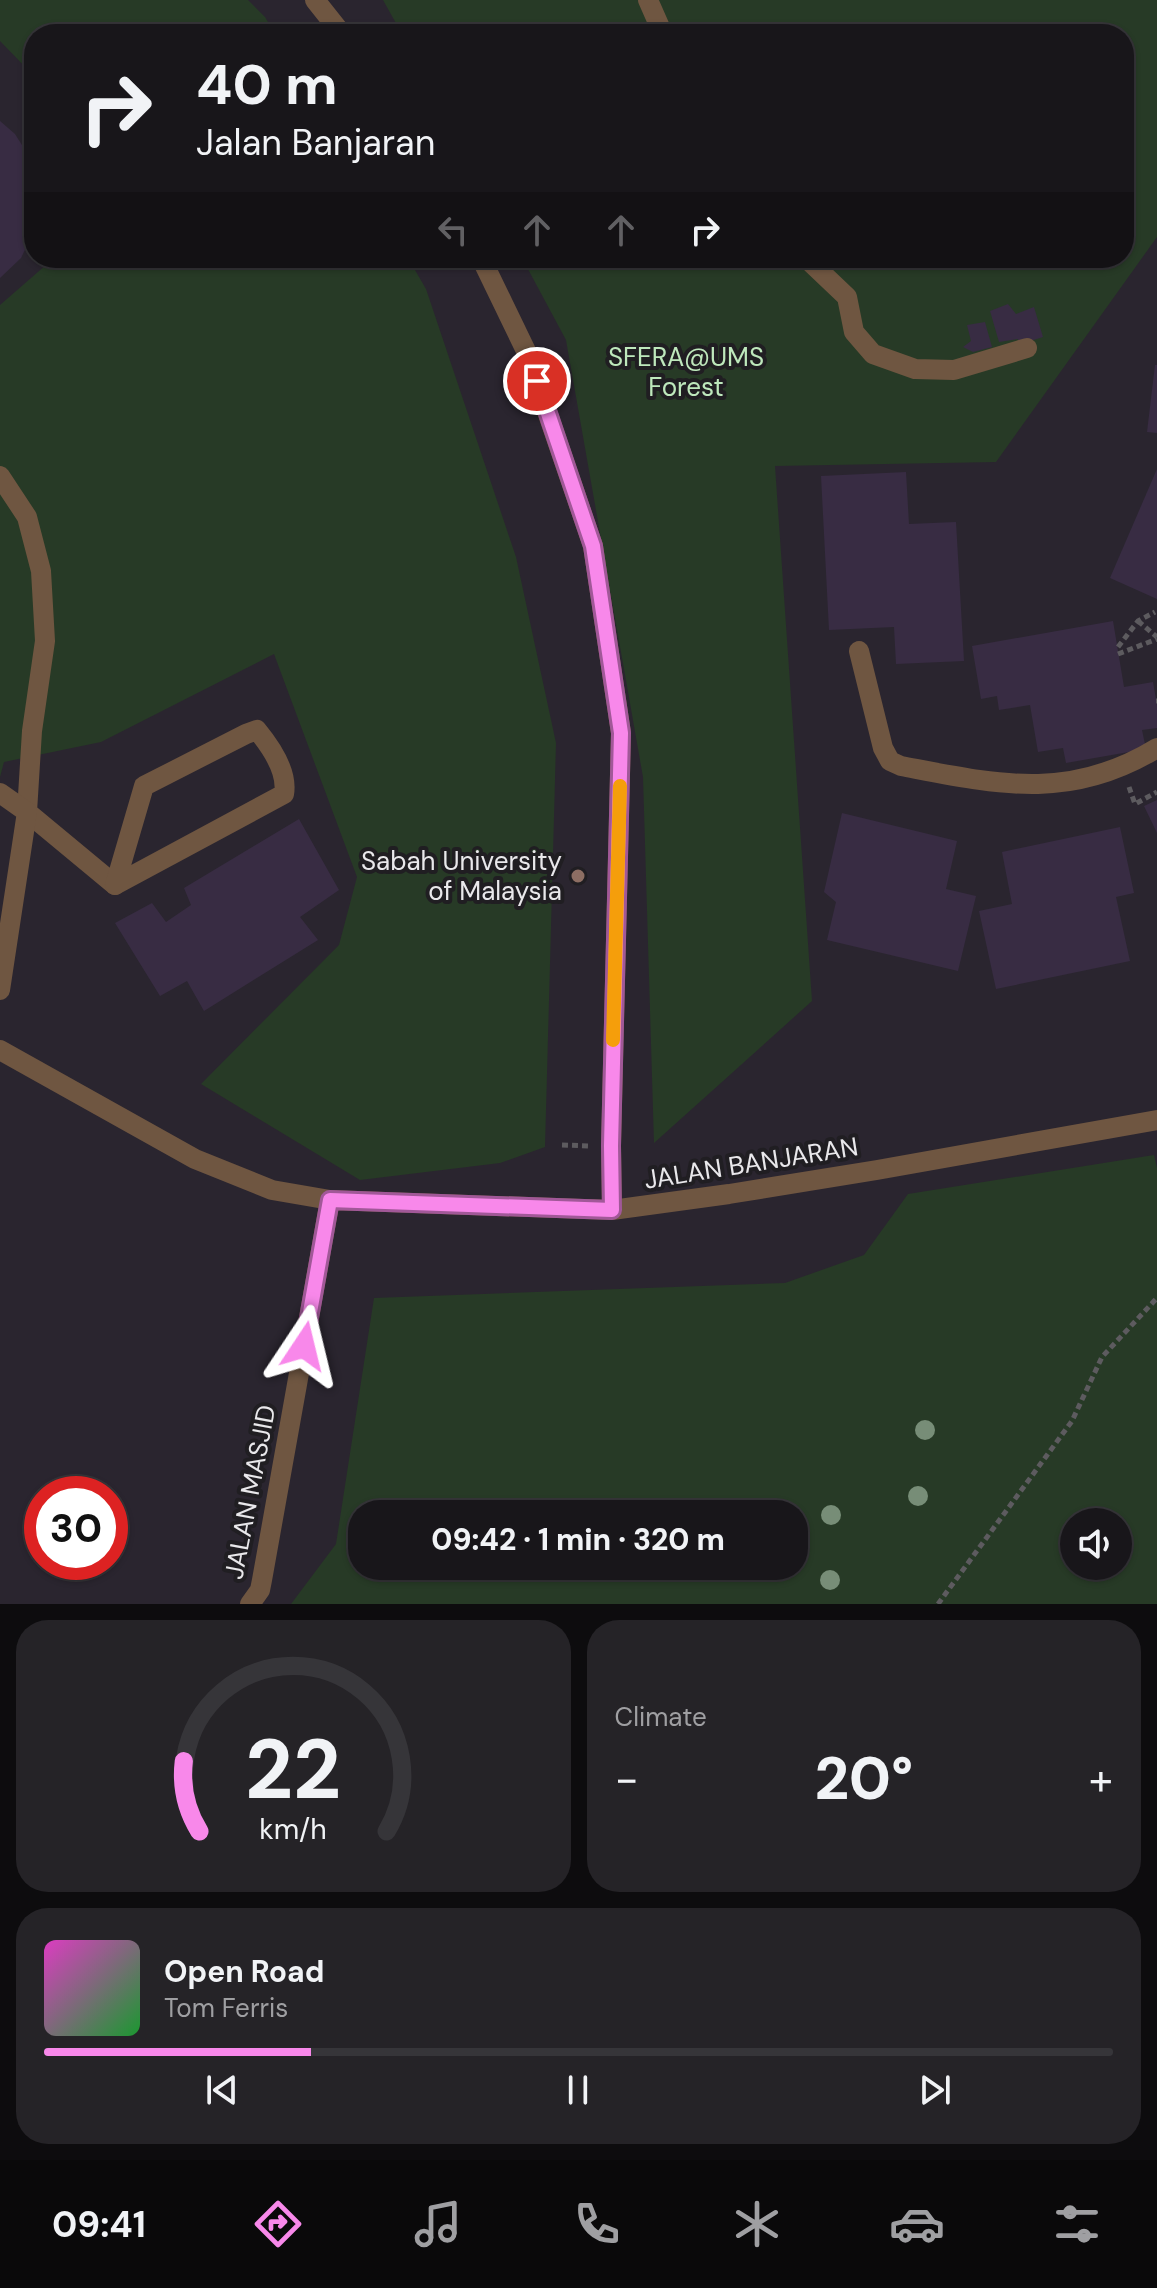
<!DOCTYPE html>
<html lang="en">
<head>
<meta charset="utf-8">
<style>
  :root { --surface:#18161a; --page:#252327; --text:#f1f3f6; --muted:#9f9fa2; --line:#363539; --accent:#f888ea }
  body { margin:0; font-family:"DM Sans",sans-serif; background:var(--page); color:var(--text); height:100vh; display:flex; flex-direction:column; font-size:30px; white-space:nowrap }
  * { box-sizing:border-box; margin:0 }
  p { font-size:26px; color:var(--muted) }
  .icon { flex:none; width:44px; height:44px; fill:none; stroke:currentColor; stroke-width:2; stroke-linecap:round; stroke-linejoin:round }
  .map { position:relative; height:1604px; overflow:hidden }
  .panel { display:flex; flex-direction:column; gap:16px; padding:16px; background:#0d0c0e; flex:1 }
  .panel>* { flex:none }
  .top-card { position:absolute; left:24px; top:24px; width:1110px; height:244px; border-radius:32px; box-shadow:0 2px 6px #0004,0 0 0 2px var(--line); background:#18161a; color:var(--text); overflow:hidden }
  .controls { position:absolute; left:1060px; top:1508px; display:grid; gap:16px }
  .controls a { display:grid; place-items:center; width:72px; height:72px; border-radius:50%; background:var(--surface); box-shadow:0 2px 6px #0004,0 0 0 2px var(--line); font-size:40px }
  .speed { position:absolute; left:24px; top:1476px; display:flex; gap:16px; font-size:40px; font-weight:700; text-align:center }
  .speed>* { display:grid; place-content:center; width:104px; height:104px; border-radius:50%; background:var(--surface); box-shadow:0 2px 6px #0004,0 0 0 2px var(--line); line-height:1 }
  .speed .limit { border:12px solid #d22; background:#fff; color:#111 }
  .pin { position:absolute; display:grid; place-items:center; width:68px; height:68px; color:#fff; margin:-34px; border:4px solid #fff; border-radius:50%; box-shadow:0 2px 8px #0007 }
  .me { position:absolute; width:88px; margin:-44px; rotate:10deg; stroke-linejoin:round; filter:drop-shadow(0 0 6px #0008) }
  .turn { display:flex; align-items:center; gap:28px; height:168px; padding:0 40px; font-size:36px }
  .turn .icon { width:104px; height:104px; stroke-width:2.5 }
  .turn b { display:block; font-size:56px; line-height:68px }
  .lanes { display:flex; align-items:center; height:76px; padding:0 40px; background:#0003; justify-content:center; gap:40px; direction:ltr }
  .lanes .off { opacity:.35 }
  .big { font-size:60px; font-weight:800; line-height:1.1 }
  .panel .card { flex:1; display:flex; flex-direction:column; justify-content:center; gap:12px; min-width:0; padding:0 28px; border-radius:32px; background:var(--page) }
  .panel .dial { align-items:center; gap:0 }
  .dial svg { height:208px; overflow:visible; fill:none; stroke:var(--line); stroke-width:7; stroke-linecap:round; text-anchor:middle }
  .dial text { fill:var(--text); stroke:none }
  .song { display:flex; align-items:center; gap:24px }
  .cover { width:96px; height:96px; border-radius:12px; background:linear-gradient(135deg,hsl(310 70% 55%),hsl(130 70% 35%)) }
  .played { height:8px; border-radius:4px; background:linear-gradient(90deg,var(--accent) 25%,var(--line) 25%) }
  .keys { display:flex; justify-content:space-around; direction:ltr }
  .heat { display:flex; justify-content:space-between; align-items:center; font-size:44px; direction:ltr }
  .panel .tiles { flex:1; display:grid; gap:16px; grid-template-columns:1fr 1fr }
  .card:last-child { grid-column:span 2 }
  .trip { position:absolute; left:348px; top:1500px; width:460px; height:80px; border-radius:32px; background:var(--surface); box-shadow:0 2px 6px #0004,0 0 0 2px var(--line); font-weight:800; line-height:80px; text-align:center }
  .tabs { display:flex; height:128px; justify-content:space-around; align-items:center; background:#0a090a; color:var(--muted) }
  .tabs .icon { width:56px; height:56px }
  .tabs .selected { color:var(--accent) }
  .tabs b { font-size:36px; color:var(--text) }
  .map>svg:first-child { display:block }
  .built { fill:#2a252f; fill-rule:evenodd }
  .green { fill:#273a26; fill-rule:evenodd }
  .building { fill:#382c43 }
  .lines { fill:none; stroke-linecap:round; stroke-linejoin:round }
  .path { stroke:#5d5b5f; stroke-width:5; stroke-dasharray:6 4; stroke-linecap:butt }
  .minor { stroke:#6f5641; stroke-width:20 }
  .tree { fill:#778d77 }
  .route-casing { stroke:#a15898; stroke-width:20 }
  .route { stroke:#f888ea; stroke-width:14 }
  .slow { stroke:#f59e0b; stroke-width:14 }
  .education-dot { fill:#8d6e63; stroke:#201e22; stroke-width:3 }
  .labels { text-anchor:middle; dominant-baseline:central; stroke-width:8; stroke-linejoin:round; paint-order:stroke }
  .park-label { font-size:26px; fill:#bee8bc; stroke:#201e22 }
  .poi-label { font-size:26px; fill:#e9e8eb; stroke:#201e22; text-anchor:end }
  .street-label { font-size:26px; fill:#e9e8eb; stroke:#201e22 }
</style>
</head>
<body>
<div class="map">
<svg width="1157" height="1604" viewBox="0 0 1157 1604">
  <rect width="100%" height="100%" fill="#201e22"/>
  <path class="built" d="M0,0H1157V1604H0ZM34,34H1124V258H34ZM42,1494H110V1562H42ZM362,1514H794V1566H362ZM1074,1522H1118V1566H1074Z"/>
  <g class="green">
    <path d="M0,0H248L265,17L275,34H34V76L0,41Z"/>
    <path d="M383,0H1157V237L996,462L775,466L812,1001L654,1143L643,777L566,340L522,258H1124V34H402Z"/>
    <path d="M54,258H408L426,289L516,557L556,743L545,1147L500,1163L360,1180L201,1084L339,945L357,877L274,654L101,742L4,762L0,777V305Z"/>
    <path d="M1154,1155L1157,1168V1604H291L336,1544L374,1298L785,1283L864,1255L908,1194ZM794,1514V1566H362V1514ZM1074,1522H1118V1566H1074Z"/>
  </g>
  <g class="building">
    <path d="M0,121L15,134L32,161L34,168V231L21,258L0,278Z"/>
    <path d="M1008,304L1016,314L1034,307L1043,337L1018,345V339L999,342L990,311Z"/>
    <path d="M985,322L992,347L973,352L963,347L971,341L967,325Z"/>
    <path d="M1155,365H1157V433L1147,432Z"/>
    <path d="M1157,469V599L1110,578Z"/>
    <path d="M906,472L909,524L956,522L964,661L896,664L894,627L829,630L821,476Z"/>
    <path d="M1113,621L1124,687L1153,682L1157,705V728L1142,730L1146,749L1066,763L1063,748L1038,752L1030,705L999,710L997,696L981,699L972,646Z"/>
    <path d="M1157,800V833L1144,806Z"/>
    <path d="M842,813L957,841L946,889L976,896L958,971L827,940L836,902L824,892Z"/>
    <path d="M299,819L339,890L300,917L318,940L204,1011L187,981L160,996L115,923L152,903L166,922L191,905L184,888Z"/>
    <path d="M1120,827L1134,893L1116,897L1130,961L996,989L979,911L1012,904L1002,852Z"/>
  </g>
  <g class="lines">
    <g class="path">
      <path d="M1138,621L1157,637"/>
      <path d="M1118,647L1138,621L1155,612"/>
      <path d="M1118,654L1157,639"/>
      <path d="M1156,701H1157"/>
      <path d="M1129,787L1135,804L1157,792"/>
      <path d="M562,1145L589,1146"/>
      <path d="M938,1604L1072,1421L1102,1357L1157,1298"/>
    </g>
    <g class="minor">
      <path d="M315,0L342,34"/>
      <path d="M648,0L663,34"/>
      <path d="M481,258L527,353L593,546L621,733L611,1146L612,1210"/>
      <path d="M806,258L847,297L854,332L873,354L915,369L954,370L1027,348"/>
      <path d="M0,476L27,517L41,571L45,641L32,731L27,812L115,885"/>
      <path d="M859,651L883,748L890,761L901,766C996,784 1069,802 1157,748"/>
      <path d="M257,730C271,747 288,772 284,794L115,885L144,786L246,734Z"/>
      <path d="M0,793L27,812L0,990"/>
      <path d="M0,1050L195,1159L272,1190L330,1200L612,1210L729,1194L877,1170L1157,1120"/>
      <path d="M250,1604L260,1590L262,1580L330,1200"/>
    </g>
  </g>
  <g class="tree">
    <circle cx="925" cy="1430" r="10"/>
    <circle cx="918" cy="1496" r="10"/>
    <circle cx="831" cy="1515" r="10"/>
    <circle cx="830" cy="1580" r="10"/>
  </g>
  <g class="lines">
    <g class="route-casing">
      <path id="route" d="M304,1346L330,1200L612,1210L611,1146L621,733L593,546L537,381"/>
    </g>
    <use href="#route" class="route"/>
    <path class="slow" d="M613,1040L620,786"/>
  </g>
  <circle class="education-dot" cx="578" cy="876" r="8"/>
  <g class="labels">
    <g class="park-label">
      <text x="686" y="357">SFERA@UMS<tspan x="686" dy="30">Forest</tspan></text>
    </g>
    <g class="poi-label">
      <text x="562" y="861">Sabah University<tspan x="562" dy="30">of Malaysia</tspan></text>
    </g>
    <g class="street-label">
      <text transform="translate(751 1163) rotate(-9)">JALAN BANJARAN</text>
      <text transform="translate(250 1492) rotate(-79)">JALAN MASJID</text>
    </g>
  </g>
</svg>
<div class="controls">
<a><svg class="icon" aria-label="sound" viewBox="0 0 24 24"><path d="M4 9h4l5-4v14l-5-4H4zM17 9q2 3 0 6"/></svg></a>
</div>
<div class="speed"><div class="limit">30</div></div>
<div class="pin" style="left:537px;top:381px;background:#d93025"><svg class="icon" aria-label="arrive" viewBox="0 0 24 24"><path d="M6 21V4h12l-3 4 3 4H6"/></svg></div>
<svg class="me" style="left:304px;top:1346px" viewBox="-20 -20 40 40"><path d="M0-17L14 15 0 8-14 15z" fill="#f888ea" stroke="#fff" stroke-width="4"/></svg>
<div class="trip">09:42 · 1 min · 320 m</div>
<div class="top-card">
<div class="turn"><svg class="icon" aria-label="right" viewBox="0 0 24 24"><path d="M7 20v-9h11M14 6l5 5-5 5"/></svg><div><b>40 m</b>Jalan Banjaran</div></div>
<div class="lanes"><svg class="icon off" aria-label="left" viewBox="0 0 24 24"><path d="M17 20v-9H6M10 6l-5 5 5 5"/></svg><svg class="icon off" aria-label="ahead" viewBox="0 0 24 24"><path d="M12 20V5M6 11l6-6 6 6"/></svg><svg class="icon off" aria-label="ahead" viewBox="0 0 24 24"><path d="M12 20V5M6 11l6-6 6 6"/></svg><svg class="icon" aria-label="right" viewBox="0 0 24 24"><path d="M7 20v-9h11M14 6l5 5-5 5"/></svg></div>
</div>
</div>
<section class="panel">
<div class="tiles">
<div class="card dial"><svg viewBox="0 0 100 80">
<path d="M14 69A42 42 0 1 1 86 69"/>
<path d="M14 69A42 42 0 0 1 8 42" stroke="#f888ea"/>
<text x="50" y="56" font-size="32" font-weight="700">22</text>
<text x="50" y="72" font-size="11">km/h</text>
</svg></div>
<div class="card"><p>Climate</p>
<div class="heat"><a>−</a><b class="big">20°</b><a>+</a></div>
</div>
<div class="card">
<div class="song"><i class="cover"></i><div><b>Open Road</b><p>Tom Ferris</p></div></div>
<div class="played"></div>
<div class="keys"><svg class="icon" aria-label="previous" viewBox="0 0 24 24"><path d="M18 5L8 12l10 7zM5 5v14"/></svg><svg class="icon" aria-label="pause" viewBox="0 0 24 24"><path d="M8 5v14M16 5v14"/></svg><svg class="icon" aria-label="next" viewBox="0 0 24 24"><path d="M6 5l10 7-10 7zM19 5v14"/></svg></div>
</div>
</div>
</section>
<nav class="tabs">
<b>09:41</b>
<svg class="icon selected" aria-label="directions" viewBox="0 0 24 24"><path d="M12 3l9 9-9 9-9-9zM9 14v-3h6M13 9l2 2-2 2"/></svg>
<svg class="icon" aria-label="music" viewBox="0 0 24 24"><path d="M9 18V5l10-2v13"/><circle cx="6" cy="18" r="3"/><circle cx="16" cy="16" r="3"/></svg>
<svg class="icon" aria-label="phone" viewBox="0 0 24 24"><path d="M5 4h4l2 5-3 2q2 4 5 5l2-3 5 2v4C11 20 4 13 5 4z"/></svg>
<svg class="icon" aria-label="climate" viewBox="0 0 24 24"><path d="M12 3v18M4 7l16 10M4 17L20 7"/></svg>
<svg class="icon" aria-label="car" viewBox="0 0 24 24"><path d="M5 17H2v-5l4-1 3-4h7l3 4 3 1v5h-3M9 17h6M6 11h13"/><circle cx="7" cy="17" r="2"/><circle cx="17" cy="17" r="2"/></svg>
<svg class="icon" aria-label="filters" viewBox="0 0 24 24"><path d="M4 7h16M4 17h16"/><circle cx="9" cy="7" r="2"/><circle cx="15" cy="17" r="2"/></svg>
</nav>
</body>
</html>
